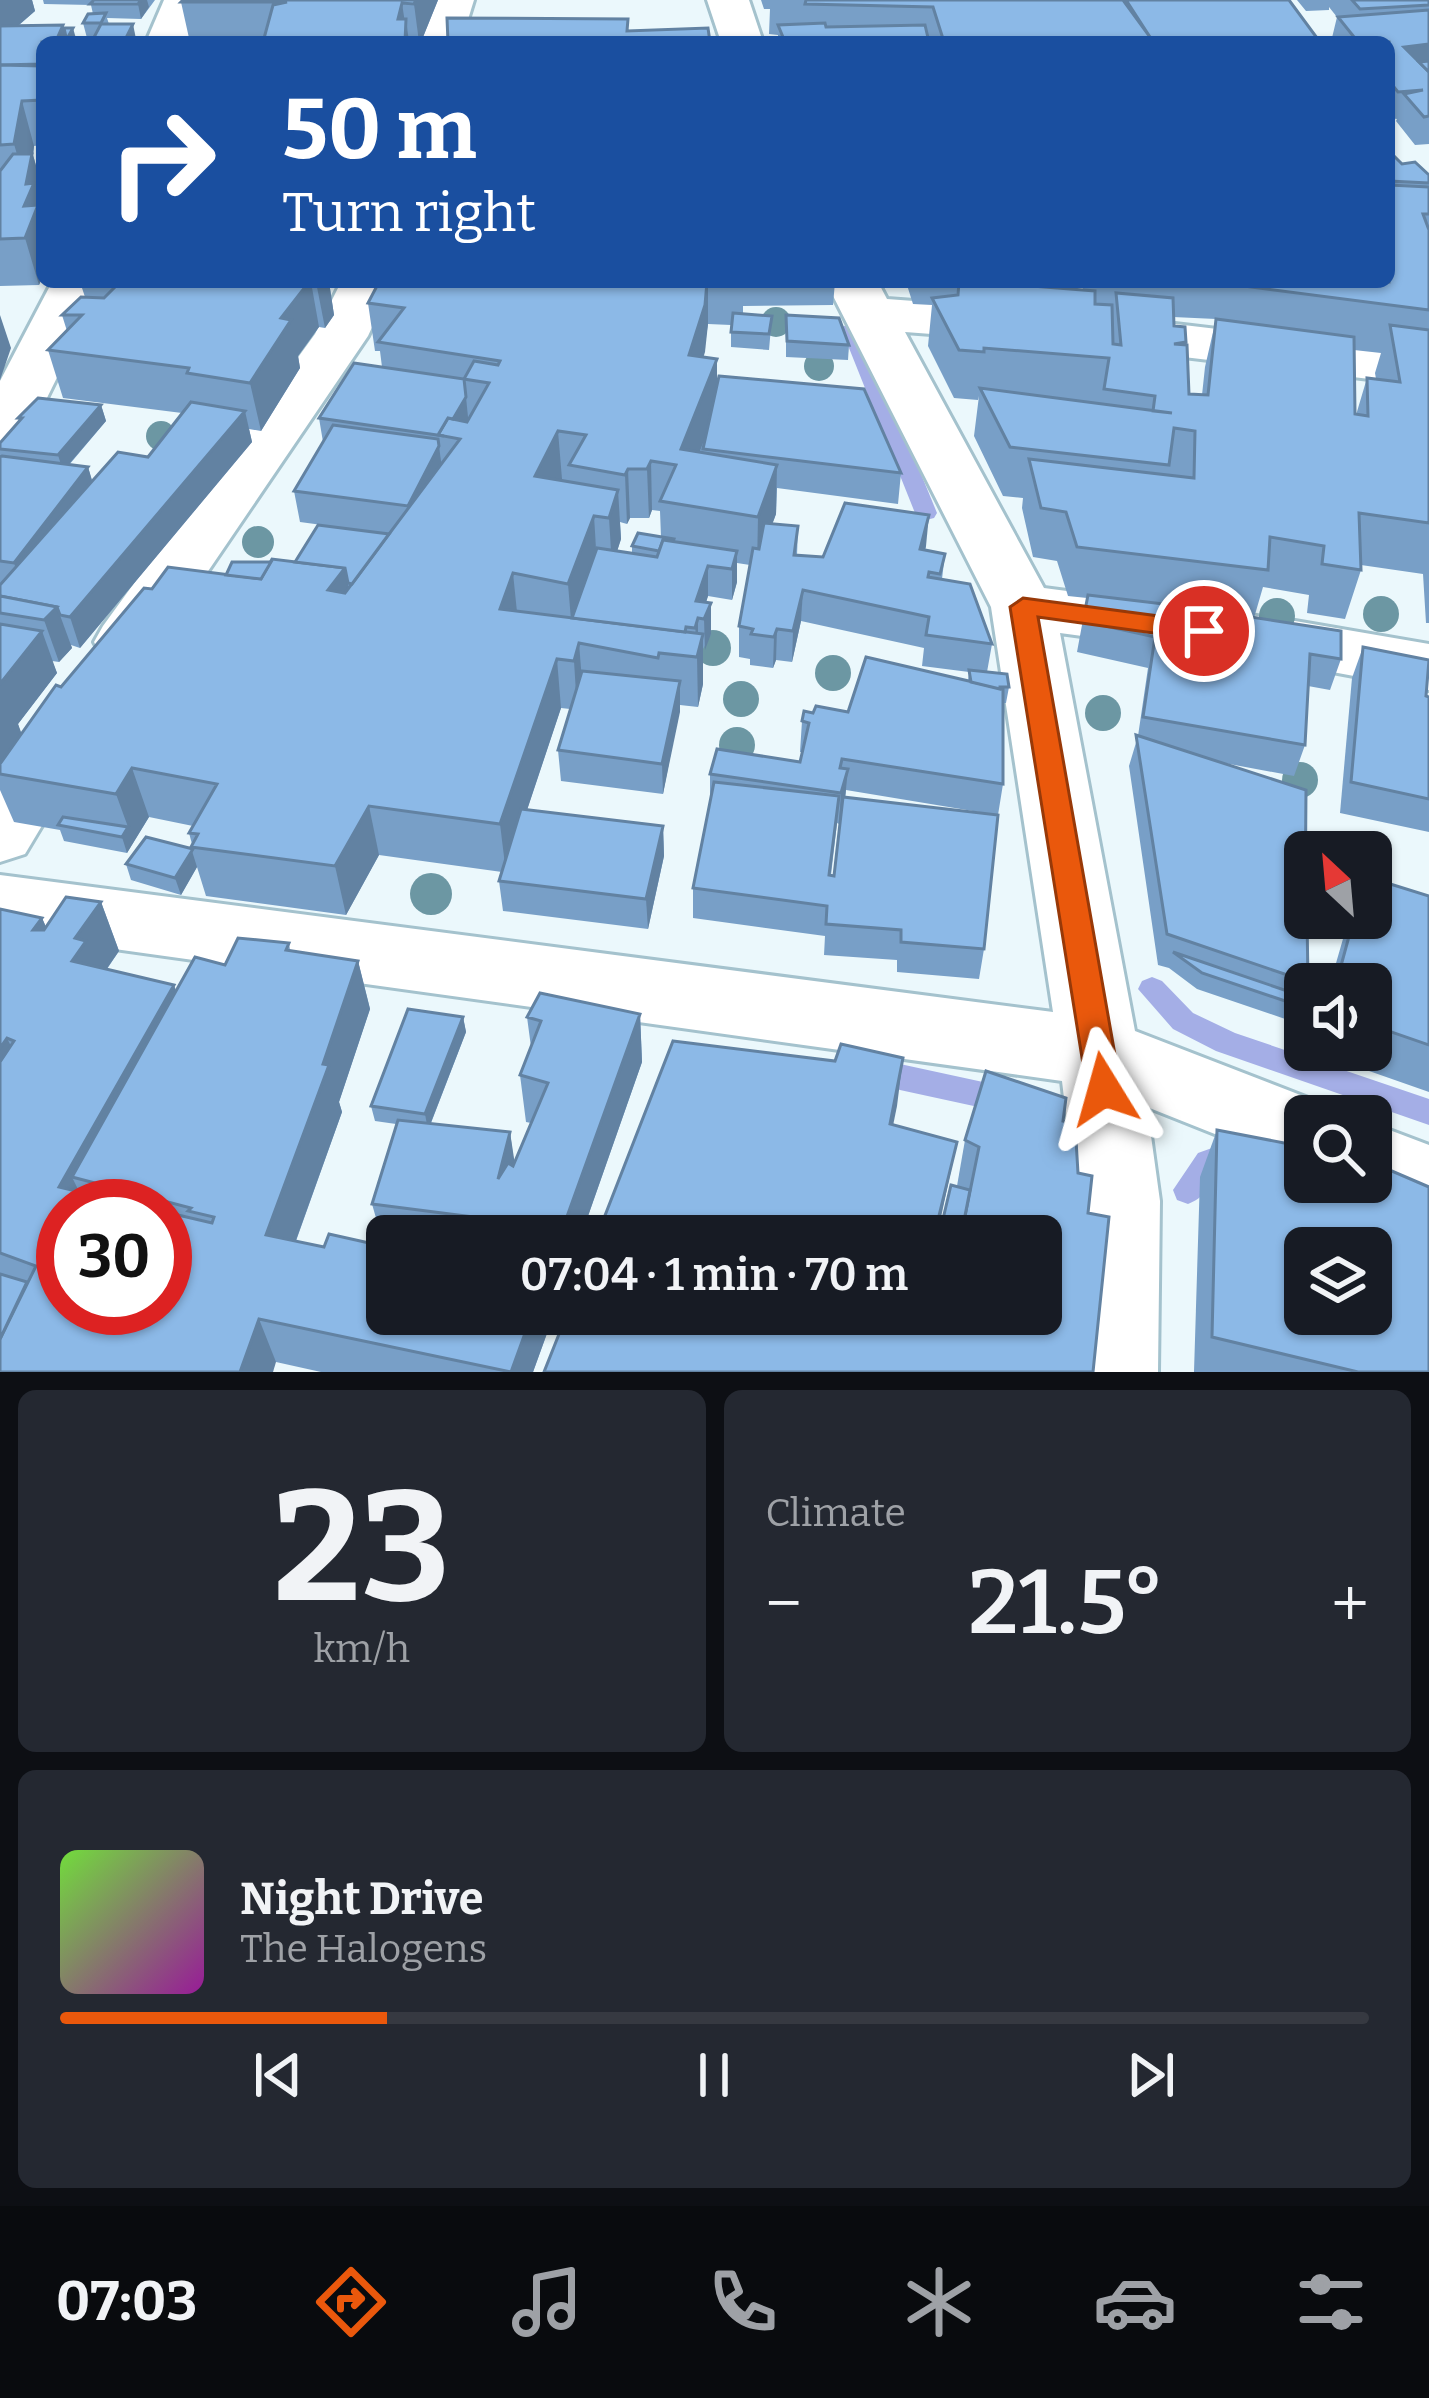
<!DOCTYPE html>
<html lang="en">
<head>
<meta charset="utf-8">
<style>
  :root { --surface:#171b24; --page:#242831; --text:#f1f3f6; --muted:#9ea1a6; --line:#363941; --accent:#ea580c }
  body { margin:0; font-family:Bitter,serif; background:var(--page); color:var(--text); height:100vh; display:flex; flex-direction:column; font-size:45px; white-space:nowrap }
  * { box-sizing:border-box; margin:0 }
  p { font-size:39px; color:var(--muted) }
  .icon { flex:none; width:66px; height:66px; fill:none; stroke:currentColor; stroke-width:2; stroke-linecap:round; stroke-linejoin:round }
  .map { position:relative; height:1372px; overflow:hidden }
  .drawer { display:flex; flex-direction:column; gap:18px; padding:18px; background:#0d0f14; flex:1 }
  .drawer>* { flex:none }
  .top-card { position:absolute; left:36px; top:36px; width:1359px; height:252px; border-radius:18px; box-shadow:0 3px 9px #0004; background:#1a4fa0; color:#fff; overflow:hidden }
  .needle { width:78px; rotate:334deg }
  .fabs { position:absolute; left:1284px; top:831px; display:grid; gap:24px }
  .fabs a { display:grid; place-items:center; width:108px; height:108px; border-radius:18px; background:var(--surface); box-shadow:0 3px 9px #0004; font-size:60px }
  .speed { position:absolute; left:36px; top:1179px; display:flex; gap:24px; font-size:60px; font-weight:700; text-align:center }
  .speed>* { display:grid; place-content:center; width:156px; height:156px; border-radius:50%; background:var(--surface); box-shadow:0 3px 9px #0004; line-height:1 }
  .speed .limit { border:18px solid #d22; background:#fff; color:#111 }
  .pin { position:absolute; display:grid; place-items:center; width:102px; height:102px; color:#fff; margin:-51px; border:6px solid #fff; border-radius:50%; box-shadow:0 3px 12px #0007 }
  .me { position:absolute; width:132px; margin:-66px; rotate:352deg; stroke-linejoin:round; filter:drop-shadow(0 0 9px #0008) }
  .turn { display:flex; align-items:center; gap:42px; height:252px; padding:0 48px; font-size:54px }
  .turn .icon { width:156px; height:156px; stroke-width:2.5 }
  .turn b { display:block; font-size:84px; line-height:102px }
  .big { font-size:90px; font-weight:600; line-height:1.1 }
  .drawer .card { flex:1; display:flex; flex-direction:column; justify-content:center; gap:18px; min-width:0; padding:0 42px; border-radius:18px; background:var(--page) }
  .drawer .dial { align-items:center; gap:0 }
  .dial b { font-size:156px; line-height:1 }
  .song { display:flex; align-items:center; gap:36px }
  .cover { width:144px; height:144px; border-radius:18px; background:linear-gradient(135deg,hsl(100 70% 55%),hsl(300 70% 35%)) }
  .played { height:12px; border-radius:6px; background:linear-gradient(90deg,var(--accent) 25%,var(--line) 25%) }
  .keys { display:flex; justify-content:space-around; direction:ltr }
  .heat { display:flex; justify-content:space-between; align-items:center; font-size:66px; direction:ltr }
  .drawer .tiles { flex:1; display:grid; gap:18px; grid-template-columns:1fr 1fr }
  .card:last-child { grid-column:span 2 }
  .trip { position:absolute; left:366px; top:1215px; width:696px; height:120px; border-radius:18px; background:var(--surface); box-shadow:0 3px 9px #0004; font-weight:600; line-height:120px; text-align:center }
  .dock { display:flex; height:192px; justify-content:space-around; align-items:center; background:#090b0e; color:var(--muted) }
  .dock .icon { width:84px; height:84px }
  .dock .active { color:var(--accent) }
  .dock b { font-size:54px; color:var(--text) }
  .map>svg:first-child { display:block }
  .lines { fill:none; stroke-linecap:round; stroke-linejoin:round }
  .stream { fill:#a4aee6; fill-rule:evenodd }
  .minor-casing { stroke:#a4c2cd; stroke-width:6 }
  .minor { fill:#fff; fill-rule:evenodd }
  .tree { fill:#6c97a3 }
  .wall { fill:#789fc7; fill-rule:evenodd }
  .shaded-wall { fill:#6282a2 }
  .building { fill:#8cb9e7; stroke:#6282a2; stroke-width:3; fill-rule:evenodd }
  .route { fill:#ea580c; stroke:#983908; stroke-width:3 }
</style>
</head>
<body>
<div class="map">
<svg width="1429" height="1372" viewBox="0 0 1429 1372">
  <rect width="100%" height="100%" fill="#ebf8fc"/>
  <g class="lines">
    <g class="stream">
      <path d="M851,322L861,328L937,513L934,518L926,520L915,513L841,328Z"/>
      <path d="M1152,977L1162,981L1193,1013L1235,1033L1429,1099V1125L1216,1051L1173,1029L1138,989L1142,981Z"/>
      <path d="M900,1064L1006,1087L1016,1091L1021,1100L1016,1109L1006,1113L900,1090L890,1086L885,1077L890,1068Z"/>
      <path d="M1226,1143L1237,1146L1241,1156L1237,1166C1211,1176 1210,1196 1188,1204L1177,1200L1173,1190L1198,1153Z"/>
    </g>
    <g class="minor-casing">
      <g id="minor">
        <path d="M164,0H206L188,42H146Z"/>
        <path d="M432,0H474L461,42H419Z"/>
        <path d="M707,0H749L763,42H721Z"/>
        <path d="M52,282H104L42,408L20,437L0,442V381Z"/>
        <path d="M341,282H393L368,336L149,658L126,664L103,658L94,642L103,626L315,334Z"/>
        <path d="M826,282H878L887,299L1091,314L1429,354V386L1091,346L905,332L1044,588L1295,621L1429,644V690L1295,665L1060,633L1135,1031L1334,1108L1338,1116H1305V1170L1147,1107L1160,1201L1158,1372H1068L1076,1201L1062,1081L0,933V875L1053,1012L991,607Z"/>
        <path d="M58,717L82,724L92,742L25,854L0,862V777L34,724Z"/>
        <path d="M1371,1123L1429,1145V1222L1342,1186L1340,1182H1371Z"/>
      </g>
    </g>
    <use href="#minor" class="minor"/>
  </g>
  <g class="tree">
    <circle cx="776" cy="322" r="15"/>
    <circle cx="819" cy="366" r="15"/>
    <circle cx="161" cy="436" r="15"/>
    <circle cx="258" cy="542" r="16"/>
    <circle cx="1381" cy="614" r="18"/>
    <circle cx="1277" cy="616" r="18"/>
    <circle cx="713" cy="648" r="18"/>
    <circle cx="833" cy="673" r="18"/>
    <circle cx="741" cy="699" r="18"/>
    <circle cx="1103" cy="713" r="18"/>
    <circle cx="737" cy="745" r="18"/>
    <circle cx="1300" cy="780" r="18"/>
    <circle cx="431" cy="894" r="21"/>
  </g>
  <g class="wall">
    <path d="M0,0H32L35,11L18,26L63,25L64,28L77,41H92L94,38H87L83,23L93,14L91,5L44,4L43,0H155L141,19L107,18L109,24L136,39L134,42H42V145L34,146L33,155L42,187V278L39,285L0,286Z"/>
    <path d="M183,0H438L421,42H184L189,38L181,2Z"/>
    <path d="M761,0H1289L1320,42H778V35L769,34L770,9H764Z"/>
    <path d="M1297,0H1429V144L1415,145L1396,121L1397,119L1389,118V42H1331L1337,17L1329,7V10L1306,11Z"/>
    <path d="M1389,139L1392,144L1390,152L1402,164L1429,175V623H1426L1423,574L1361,565V570L1345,619L1307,613L1309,595L1263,587L1254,618L1341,659L1330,690L1308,686L1305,745L1294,776L1224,763L1308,982L1305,984L1302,996L1303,1007L1297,1023L1197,989L1169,968L1158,965L1129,766L1138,736L1148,668L1077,652L1087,598L1068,596L1057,561L1033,557L1022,508L1023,498L1003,496L974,436L979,396L978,400L954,398L928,346L932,305L913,304L906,282H1078L1077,290H1083L1082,282H1389ZM1173,317L1216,319L1205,367L1202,395L1189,394L1186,345L1174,326ZM1354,350L1381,353L1375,373L1376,379L1367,378L1356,415ZM1206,613L1231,617L1226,637L1204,633Z"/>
    <path d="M80,282H329L334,315L325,328L319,327L298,356L300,368L261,431L249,429L252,442L80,648L71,645L72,648L59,662L52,661L57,673L18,724L21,734L61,687L152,589L295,562L389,534L300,522L294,491L323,442L319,418L382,367L380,351H375L368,303L379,282H835L833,305L743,306V314L772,316L769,350L731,347V325L708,324L703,357L717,359V383L901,473L898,504L777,488L776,514L772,524L798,526L797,556L823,557L926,546L925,550L945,554L942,579L992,644L987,672L1009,687L1006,703H1003V784L998,815L984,949L979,979L897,972V960L824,955L825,936L693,918V888L710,800V774L800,762L802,752H800L802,721L813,713L848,712L968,681L969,672L922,666L924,648L801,621L792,662L776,660L773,668L750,665V659L739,657V626L750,565L737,563V582L732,600L708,596L706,602L711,603V634L703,649V684L698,707L680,705L663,794L561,781L558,750L570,709L561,708L527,810L663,826L664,856L648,929L503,911L499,881L502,872L379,855L346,915L206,896L197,867L181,895L131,880L126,864L191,849L192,844L189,833L193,826L149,817L127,853L64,841L60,830L14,822L0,790V443L20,422L18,418L101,405L106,421L69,465L88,467L92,481L148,457L182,413L63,398L48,350L67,331L62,315L85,297ZM652,510L660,511L661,537L632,546V553L617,551L621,539L620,522L627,524L630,518H649ZM846,790L991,814L845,798ZM841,817L834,876L831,875L837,823L839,824Z"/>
    <path d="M786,315L849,345L848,360L786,357Z"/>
    <path d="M1363,647L1429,697V832L1340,813L1352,678Z"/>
    <path d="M1429,896V1092L1312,1051L1371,1050V984H1330L1349,918H1371Z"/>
    <path d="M101,902L119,951L107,969L176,991L225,965L289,943L290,950L358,961L370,1009L339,1102L342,1112L296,1241L324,1247L384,1246L372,1204L396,1124L375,1121L371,1106L463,1017L466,1032L431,1123L510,1132L514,1163L531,1123L526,1122L520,1075L531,1047L527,1017L640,1014L642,1062L581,1236H387V1314H554L533,1372H321L276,1362L0,1372V909L42,918L46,927ZM63,1206H165V1308Z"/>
    <path d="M1063,1121L1088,1213L1041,1314L957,1186L965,1140Z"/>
    <path d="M1217,1130L1429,1372H1194L1200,1177Z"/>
  </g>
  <g class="shaded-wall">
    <path d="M0,0H32L35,11L0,41Z"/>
    <path d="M141,0H147L149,7L141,19L138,4Z"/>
    <path d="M416,0H438L421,42H419L414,4Z"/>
    <path d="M402,3L406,30V19L409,42H401L398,19Z"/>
    <path d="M133,24L136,39L134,42H124Z"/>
    <path d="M63,25L68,42H56Z"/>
    <path d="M73,28L77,42H70L68,37Z"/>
    <path d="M1429,44V70L1404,47Z"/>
    <path d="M22,101L34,146L33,155L42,187V278L39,285L25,238L24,206L27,189L14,144Z"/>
    <path d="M283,282H311L319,327L298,356L300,368L261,431L250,383L281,318Z"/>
    <path d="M316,282H329L334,315L325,328Z"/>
    <path d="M708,282V324L705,352L689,403V355Z"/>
    <path d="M0,315L11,348L0,380Z"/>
    <path d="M717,359V407L682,497L681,449Z"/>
    <path d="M466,397L469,427L460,439L444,436Z"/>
    <path d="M101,405L106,421L63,471L58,455Z"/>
    <path d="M245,411L252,442L80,648L70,617Z"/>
    <path d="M558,431L562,479L539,524L535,476Z"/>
    <path d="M439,446L443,476L412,537L408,506Z"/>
    <path d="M651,461L652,510L649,518L647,469Z"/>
    <path d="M777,465L776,514L757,566L758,517Z"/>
    <path d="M88,467L97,497L25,594L14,563Z"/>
    <path d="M628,469L630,518L627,524L625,475Z"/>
    <path d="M618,490L621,539L612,567L609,518Z"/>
    <path d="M929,515L926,546L917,580L920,549Z"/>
    <path d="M594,516L597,565L571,620L568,584Z"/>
    <path d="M737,551V582L732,600V569Z"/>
    <path d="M708,566V596L701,618H698V649L695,659L696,601Z"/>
    <path d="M345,568L354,617L328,590Z"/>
    <path d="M513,573L518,622L500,609Z"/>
    <path d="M803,590L801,621L792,662L793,631Z"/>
    <path d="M711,603V634L705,650L704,619Z"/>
    <path d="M57,607L72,648L59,662L44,620Z"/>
    <path d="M777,629L776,660L773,668L774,637Z"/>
    <path d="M42,631L57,673L18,724L24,740L0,774V684Z"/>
    <path d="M703,634V684L698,707L697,657Z"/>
    <path d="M579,643L583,693L577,710L574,661Z"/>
    <path d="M557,659L561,708L506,873L500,824Z"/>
    <path d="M680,681V712L663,794L662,764Z"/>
    <path d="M132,768L149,817L127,853L122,837L128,827L116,794Z"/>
    <path d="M848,769L845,799L839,824L841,793Z"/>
    <path d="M369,806L379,855L346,915L335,866Z"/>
    <path d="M663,826L664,856L648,929L646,899Z"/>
    <path d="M192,851L197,867L181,895L175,878Z"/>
    <path d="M101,902L119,951L101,977L72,961L75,938Z"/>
    <path d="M42,918L63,966L33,930Z"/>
    <path d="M358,961L370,1009L339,1102L342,1112L282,1279L266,1235Z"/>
    <path d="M174,985L191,1033L72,1177L86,1206L59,1187Z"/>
    <path d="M640,1014L642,1062L581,1236H560Z"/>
    <path d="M463,1017L466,1032L428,1130L425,1114Z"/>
    <path d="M7,1038L30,1085L0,1131V1048Z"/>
    <path d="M903,1058L897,1106L884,1170L890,1124Z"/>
    <path d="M510,1132L517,1178L498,1179Z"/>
    <path d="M957,1142L937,1236H934Z"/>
    <path d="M532,1314H554L533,1372H511Z"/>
    <path d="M259,1319L276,1362L273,1372H240Z"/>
  </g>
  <g class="building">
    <path d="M94,0H141L138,4H90Z"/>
    <path d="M183,0H416L414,4L402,3L398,19H406L405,42H263L273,5L287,2H181Z"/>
    <path d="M806,0H1123L1150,37L1126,0H1289L1320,42H944L933,7L805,4Z"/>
    <path d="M1352,0H1429V5L1360,9Z"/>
    <path d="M1429,10V44L1404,47L1429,72V116L1424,117L1404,94L1423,90L1398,92L1389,81V42H1358L1338,17Z"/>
    <path d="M106,13L101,23H83L88,14Z"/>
    <path d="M447,18L628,19L627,31L708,28L710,42H448Z"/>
    <path d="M825,23L826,27L925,25L929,42H785L778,25Z"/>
    <path d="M101,24H133L124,42L92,41Z"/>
    <path d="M63,25L56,41H117L42,42V64L0,65V26Z"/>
    <path d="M64,28H73L68,37H66Z"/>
    <path d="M187,38H256L253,42H184Z"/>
    <path d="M1429,61V72L1419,62Z"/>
    <path d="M0,65L42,66V100L22,101L14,144L0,145Z"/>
    <path d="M1389,151L1402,164L1415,162L1429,175V183L1389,181Z"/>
    <path d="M13,154H32L26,184L34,183L24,206L38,205L25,238L0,239V171Z"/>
    <path d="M1389,185L1429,187V214H1423L1429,230V310L1243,286L1242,282H1389Z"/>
    <path d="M120,282H309L281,318L291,320L250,383L187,373L189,368L48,350L82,315H62L81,297L104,298Z"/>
    <path d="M379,282H707L705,305L689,355L717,359L681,449L777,465L758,517L660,501L676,465L651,461L647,469H628L625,475L569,465L586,435L558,431L535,476L618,490L609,518L594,516L568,584L513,573L500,609L703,634L697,657L659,653L658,658L579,643L574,661L557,659L500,824L369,806L335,866L191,847L198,834L189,833L217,784L132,768L116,794L0,774V764L56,685L61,687L144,588L152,589L168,567L261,579L272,559L345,568L328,590L345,593L460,439L438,435L448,418L467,422L489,383L464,379L474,361L498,365L500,361L378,342L404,308L368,303Z"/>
    <path d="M959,282H983L1095,291V304L1112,305L1113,344L1121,345L1116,293L1173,298L1174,326L1185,327L1186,342L1174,344L1187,345L1189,394L1208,395L1216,319L1354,337L1355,414L1368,416L1367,378L1400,382L1390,325L1429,330V523L1359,513L1361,570L1322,564L1324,546L1270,537L1268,570L1077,547L1066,512L1041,508L1029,459L1194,478L1195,431L1174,428L1169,465L1010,447L980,388L1172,413L1153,411L1155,396L1104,389L1109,358L984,348V352L959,350L932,298L958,295Z"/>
    <path d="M733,313L772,316L769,334L731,332Z"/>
    <path d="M786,315L839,318L849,345L787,341Z"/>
    <path d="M354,363L464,379L466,397L453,419L448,418L438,435L444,436L319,418Z"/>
    <path d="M719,376L864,389L901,473L703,449Z"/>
    <path d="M38,398L101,405L58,455L0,449V443L22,418H18Z"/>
    <path d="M191,402L245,411L70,617L60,615L57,607L0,596V585L118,452L148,457Z"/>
    <path d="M333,425L438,439L439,446L408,506L294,491Z"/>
    <path d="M2,456L88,467L14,563L0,561V457Z"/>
    <path d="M845,503L929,515L920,549L945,554L940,574L929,572L928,577L970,584L992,644L926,635L929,617L803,590L793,631L777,629L774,637L751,634L753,629L739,626L753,548L759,549L764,523L798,526L794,555L823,557Z"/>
    <path d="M318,525L389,534L352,584L348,583L345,568L295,562Z"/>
    <path d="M638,533L674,539L673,542L663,540L659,551L632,546Z"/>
    <path d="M663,540L737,551L732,569L708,566L696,601L711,603L704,619L698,618L695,628L686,627L685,632L572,618L597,548L657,557Z"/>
    <path d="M232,562H271L261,579L226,575Z"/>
    <path d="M1088,595L1206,609L1204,633L1231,638L1232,614L1341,631V659L1310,654L1305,745L1143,717L1155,637L1083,621Z"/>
    <path d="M0,596L57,607L44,620L0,613Z"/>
    <path d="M0,624L42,631L0,684Z"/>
    <path d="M1363,647L1429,660L1426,696L1429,697V799L1351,782Z"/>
    <path d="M866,657L1003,689V784L842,759L840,768L848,769L841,793L710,774L717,749L800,762L809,723L802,721L804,711L813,713L816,706L848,712Z"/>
    <path d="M969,670L1007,674L1009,687H1000V689L971,682Z"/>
    <path d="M582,671L680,681L662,764L558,750Z"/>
    <path d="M1136,735L1306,790L1305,918H1307L1308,982L1167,934Z"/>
    <path d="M714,782L839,796L829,875L834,876L843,797L998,815L984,949L901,942V930L826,924L827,906L693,888Z"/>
    <path d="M521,809L663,826L646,899L499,881Z"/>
    <path d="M63,817L128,827L122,837L58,825Z"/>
    <path d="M146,837L193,849L175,878L126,864Z"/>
    <path d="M1371,878L1429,896V1045L1371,1025V984H1336L1354,918H1371Z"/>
    <path d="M66,897L101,902L75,938L86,941L72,961L174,985L59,1187L139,1206H63V1308H165V1212L212,1223L214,1217L188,1211L191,1208L72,1177L195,957L225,965L238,938L289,943L286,950L358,961L323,1064L329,1065L266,1235L324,1247L329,1234L387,1247V1314H532L511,1372L259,1319L240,1372H0V1339L36,1266L0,1253V1062L14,1041L7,1038L0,1048V909L42,918L33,930H44Z"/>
    <path d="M1173,952L1302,996L1303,1007L1202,973Z"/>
    <path d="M540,993L640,1014L560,1236H481L489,1219L372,1204L398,1120L510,1132L498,1179L508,1163L513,1166L548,1083L520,1075L541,1021L527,1017Z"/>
    <path d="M408,1009L463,1017L425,1114L371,1106Z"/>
    <path d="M673,1041L835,1061L841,1044L903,1058L890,1124L957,1142L934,1236H597Z"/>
    <path d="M986,1071L1066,1098L1063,1121L1075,1123L1078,1173L1092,1176L1088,1213L1109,1217L1093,1372H544L567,1314H1041V1236H961L979,1147L965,1140Z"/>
    <path d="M1217,1130L1305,1147V1182H1371V1162L1429,1187V1372H1358L1212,1337ZM1305,1248H1371V1314H1305Z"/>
    <path d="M951,1185L970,1190L961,1236H939Z"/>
    <path d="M0,1274L27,1282L0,1339Z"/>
  </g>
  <path class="route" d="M1023,598L1204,622L1217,631L1204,640L1038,617L1121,1089L1116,1099L1104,1104L1092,1099L1087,1089L1010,607Z"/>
</svg>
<div class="fabs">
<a><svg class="needle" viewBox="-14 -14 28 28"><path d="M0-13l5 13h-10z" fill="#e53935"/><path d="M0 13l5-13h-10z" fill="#9ea1a6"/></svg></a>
<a><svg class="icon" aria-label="sound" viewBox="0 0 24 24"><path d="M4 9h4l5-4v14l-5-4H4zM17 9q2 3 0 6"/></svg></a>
<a><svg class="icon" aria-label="search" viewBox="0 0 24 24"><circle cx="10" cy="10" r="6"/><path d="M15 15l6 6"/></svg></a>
<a><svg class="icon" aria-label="layers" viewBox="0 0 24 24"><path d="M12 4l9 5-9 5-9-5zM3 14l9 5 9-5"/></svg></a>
</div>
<div class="speed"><div class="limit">30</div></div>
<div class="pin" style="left:1204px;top:631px;background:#d93025"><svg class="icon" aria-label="arrive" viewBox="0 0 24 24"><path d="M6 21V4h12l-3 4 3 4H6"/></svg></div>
<svg class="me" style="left:1104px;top:1089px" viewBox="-20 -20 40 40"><path d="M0-17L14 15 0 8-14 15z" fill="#ea580c" stroke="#fff" stroke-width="4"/></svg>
<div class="trip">07:04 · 1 min · 70 m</div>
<div class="top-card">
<div class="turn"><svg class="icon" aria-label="right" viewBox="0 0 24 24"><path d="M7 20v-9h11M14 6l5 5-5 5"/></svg><div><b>50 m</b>Turn right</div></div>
</div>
</div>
<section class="drawer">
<div class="tiles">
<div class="card dial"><b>23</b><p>km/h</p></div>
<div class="card"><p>Climate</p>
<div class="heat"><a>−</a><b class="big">21.5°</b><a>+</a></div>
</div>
<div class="card">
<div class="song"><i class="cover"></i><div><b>Night Drive</b><p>The Halogens</p></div></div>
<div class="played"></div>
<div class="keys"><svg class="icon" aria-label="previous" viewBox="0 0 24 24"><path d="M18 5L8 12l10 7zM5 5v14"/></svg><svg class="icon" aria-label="pause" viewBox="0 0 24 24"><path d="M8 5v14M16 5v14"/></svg><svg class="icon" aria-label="next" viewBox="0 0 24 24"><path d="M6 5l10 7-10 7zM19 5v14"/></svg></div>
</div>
</div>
</section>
<nav class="dock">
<b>07:03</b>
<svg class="icon active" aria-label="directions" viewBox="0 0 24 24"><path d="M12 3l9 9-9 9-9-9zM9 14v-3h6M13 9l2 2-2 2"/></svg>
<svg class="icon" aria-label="music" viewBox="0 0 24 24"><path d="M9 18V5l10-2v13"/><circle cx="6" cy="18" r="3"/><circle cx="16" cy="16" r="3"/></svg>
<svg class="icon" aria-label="phone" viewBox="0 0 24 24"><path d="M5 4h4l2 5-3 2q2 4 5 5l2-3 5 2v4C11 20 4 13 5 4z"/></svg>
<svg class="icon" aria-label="climate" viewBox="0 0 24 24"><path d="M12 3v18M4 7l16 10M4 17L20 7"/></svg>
<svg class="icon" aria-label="car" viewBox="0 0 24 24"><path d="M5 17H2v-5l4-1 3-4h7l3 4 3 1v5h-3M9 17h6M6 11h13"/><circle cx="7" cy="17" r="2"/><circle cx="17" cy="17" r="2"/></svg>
<svg class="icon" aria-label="filters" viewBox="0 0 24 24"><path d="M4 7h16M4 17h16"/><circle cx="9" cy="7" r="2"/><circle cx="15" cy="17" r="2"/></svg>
</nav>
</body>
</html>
